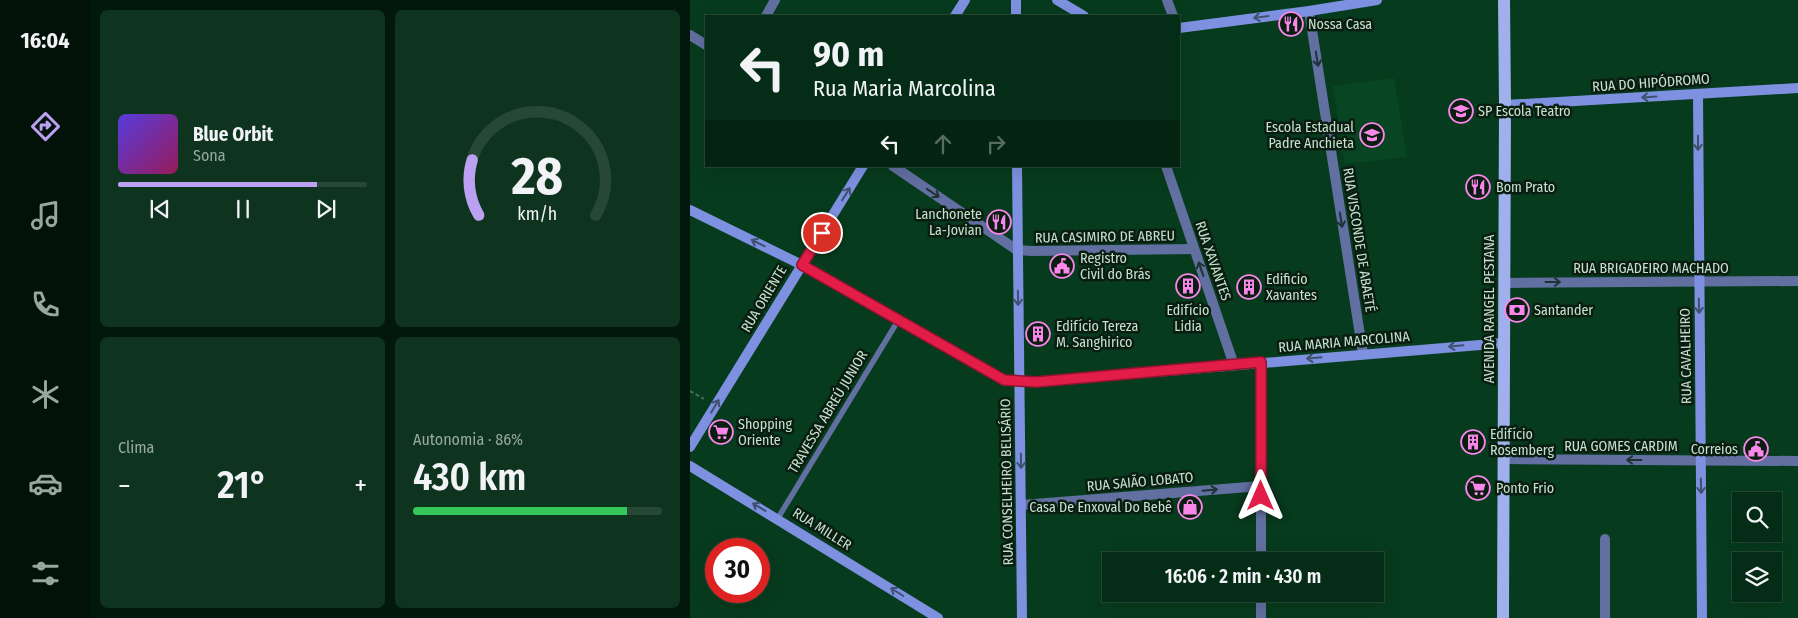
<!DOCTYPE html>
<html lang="pt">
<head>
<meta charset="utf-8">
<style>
  :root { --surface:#052c16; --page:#0e341f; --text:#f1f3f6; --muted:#97a7a1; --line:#264835; --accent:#bca0f2 }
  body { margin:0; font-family:"Fira Sans Condensed",sans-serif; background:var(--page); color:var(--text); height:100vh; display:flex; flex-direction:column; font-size:19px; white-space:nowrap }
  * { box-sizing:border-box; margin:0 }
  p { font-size:16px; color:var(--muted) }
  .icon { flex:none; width:28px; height:28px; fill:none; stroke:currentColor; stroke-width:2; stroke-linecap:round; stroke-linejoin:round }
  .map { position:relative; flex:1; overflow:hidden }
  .details { display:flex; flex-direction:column; gap:10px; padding:10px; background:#03180c; width:600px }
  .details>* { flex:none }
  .guide { position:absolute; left:15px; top:15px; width:475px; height:152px; border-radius:0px; box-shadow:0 5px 20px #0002,0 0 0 1px var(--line); background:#052c16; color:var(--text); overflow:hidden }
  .fabs { position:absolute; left:1042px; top:492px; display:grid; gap:10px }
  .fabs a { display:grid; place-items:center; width:50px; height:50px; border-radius:0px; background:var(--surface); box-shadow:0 5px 20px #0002,0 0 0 1px var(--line); font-size:25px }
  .speed { position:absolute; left:15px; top:538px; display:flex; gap:10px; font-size:25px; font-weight:700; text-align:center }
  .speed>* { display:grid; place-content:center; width:65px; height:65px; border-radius:50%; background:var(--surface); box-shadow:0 5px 20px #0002,0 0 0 1px var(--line); line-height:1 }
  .speed .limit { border:8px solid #d22; background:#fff; color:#111 }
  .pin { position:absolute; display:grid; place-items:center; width:42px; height:42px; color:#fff; margin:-21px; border:2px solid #fff; border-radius:50%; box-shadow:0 1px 5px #0007 }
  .me { position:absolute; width:55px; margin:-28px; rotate:0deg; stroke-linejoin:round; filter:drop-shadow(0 0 4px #0008) }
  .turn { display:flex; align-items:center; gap:18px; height:105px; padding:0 25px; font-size:22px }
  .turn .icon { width:65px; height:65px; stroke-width:2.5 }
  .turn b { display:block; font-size:35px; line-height:42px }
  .lanes { display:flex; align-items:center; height:48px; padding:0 25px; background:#0003; justify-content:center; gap:25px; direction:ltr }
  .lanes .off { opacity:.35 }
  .big { font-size:38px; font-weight:600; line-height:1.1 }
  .details .widget { flex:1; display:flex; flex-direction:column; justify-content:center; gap:8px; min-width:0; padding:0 18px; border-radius:8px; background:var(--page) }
  .details .dial { align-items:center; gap:0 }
  .dial svg { height:130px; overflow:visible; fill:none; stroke:var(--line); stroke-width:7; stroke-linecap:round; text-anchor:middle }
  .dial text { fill:var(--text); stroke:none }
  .song { display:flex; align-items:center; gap:15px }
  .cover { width:60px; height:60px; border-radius:8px; background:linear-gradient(135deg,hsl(250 70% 55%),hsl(330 70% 35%)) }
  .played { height:5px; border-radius:2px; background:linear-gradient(90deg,var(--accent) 80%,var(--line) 80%) }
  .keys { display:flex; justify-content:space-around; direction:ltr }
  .heat { display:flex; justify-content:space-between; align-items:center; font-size:28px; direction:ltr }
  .charge { height:8px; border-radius:4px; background:linear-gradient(90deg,#34c759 86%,var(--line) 0) }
  .details .tiles { flex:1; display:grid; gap:10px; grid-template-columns:repeat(2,1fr) }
  .trip { position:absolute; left:412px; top:552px; width:282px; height:50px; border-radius:0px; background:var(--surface); box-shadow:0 5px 20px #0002,0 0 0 1px var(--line); font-weight:600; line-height:50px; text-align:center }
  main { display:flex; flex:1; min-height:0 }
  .tabs { display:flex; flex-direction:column; width:90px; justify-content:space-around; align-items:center; background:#021209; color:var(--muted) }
  .tabs .icon { width:35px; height:35px }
  .tabs .active { color:var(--accent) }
  .tabs b { font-size:22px; color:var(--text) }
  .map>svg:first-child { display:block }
  .built { fill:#084623 }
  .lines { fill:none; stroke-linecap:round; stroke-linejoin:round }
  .path { stroke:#457056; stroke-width:2; stroke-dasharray:4 2.5; stroke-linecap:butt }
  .lane { stroke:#626fa1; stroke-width:5.5 }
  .street { stroke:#626fa1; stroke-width:10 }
  .secondary { stroke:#7e91e1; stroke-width:10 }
  .primary { stroke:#9fb0ed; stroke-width:12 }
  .oneway { stroke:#3e516e }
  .oneway2 { stroke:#1f3234 }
  .route-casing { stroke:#92132f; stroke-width:12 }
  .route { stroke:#e11d48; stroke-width:9 }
  .labels { text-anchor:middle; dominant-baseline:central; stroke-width:5; stroke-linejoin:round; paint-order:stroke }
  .poi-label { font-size:14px; fill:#c8e1ce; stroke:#091d10; text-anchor:start }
  .street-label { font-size:14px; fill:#c8e1ce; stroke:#091d10 }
</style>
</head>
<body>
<main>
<nav class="tabs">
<b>16:04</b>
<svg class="icon active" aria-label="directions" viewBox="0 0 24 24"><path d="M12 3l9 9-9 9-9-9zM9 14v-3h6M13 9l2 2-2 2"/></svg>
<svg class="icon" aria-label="music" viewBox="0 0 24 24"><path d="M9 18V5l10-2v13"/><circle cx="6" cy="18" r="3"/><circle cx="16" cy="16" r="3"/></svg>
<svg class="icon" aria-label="phone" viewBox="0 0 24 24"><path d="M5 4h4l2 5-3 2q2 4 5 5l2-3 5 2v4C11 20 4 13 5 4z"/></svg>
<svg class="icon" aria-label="climate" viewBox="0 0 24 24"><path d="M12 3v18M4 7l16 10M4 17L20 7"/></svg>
<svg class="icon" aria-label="car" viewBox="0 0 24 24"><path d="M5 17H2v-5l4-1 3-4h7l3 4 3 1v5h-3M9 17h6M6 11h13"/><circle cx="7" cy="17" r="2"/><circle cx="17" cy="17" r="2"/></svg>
<svg class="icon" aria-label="filters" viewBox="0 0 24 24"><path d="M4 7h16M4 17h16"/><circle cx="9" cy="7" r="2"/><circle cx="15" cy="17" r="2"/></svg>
</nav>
<section class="details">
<div class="tiles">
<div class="widget">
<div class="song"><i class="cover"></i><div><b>Blue Orbit</b><p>Sona</p></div></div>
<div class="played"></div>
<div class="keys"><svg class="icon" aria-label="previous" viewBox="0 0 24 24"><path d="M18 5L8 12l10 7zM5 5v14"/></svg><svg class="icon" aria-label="pause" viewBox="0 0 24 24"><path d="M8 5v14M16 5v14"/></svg><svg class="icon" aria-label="next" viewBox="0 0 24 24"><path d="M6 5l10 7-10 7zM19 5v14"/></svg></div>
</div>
<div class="widget dial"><svg viewBox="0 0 100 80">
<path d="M14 69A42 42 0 1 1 86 69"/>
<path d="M14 69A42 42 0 0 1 10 35" stroke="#bca0f2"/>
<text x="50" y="56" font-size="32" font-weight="700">28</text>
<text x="50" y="72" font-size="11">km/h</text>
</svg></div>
<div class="widget"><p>Clima</p>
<div class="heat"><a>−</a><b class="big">21°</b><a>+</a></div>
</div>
<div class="widget"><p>Autonomia · 86%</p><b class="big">430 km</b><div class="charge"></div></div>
</div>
</section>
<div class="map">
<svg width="1108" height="618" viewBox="0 0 1108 618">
  <rect width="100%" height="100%" fill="#073b1d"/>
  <path class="built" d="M704,78L717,157L655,164L643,86Z"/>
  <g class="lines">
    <path class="path" d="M0,391L14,399"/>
    <path class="lane" d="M88,518L209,319"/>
    <g class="street">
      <path d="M477,0L483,16"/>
      <path d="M619,11L673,354"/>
      <path d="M76,16L85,0"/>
      <path d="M0,35L16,45"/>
      <path d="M203,166L327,250L342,251L504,249"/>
      <path d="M476,166L544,365"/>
      <path d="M815,283L1108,281"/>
      <path d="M814,459L1108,461"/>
      <path d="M332,505L571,486"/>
      <path d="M915,539V618"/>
      <path d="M571,561V362"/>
      <path d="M571,594V618"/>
    </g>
    <g class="secondary">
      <path d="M326,0V16"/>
      <path d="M367,0L394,16"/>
      <path d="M265,16L275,0"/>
      <path d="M489,28L619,11L687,0"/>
      <path d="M1008,94L1012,618"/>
      <path d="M815,105L1108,88"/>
      <path d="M327,166L332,618"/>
      <path d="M0,210L112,265L314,380L346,382L814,343"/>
      <path d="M0,447L173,166"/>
      <path d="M0,466L248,618"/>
    </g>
    <path class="primary" d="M813,618L815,105L814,0"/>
  </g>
  <defs><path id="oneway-shaft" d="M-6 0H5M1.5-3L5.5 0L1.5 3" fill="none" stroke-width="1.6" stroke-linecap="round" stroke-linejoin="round" transform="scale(1.25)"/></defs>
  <g class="oneway">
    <use href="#oneway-shaft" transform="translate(571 17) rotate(172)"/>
    <use href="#oneway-shaft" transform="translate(959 97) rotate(176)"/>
    <use href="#oneway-shaft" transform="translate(1008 143) rotate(90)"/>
    <use href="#oneway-shaft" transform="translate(156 194) rotate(-58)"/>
    <use href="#oneway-shaft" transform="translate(68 243) rotate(-154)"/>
    <use href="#oneway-shaft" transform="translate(328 298) rotate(89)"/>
    <use href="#oneway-shaft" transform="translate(1009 306) rotate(89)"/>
    <use href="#oneway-shaft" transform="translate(766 346) rotate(175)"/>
    <use href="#oneway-shaft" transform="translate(624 358) rotate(175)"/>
    <use href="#oneway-shaft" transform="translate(25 406) rotate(-59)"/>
    <use href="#oneway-shaft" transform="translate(331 461) rotate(89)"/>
    <use href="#oneway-shaft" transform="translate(1011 486) rotate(89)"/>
    <use href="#oneway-shaft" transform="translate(69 507) rotate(-149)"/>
    <use href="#oneway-shaft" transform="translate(207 592) rotate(-148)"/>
  </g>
  <g class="oneway2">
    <use href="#oneway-shaft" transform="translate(627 59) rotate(81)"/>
    <use href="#oneway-shaft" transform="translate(243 193) rotate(34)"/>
    <use href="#oneway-shaft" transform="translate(651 220) rotate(81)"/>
    <use href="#oneway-shaft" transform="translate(511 269) rotate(-109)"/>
    <use href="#oneway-shaft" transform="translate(863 282)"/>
    <use href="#oneway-shaft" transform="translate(944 460) rotate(-180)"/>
    <use href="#oneway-shaft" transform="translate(520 490) rotate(-5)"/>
  </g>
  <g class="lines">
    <g class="route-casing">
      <path id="route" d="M132,233L112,265L314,380L346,382L571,362V496"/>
    </g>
    <use href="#route" class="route"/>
  </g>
  <defs>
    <g id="restaurant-ring" transform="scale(1.25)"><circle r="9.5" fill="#091d10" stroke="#f987e9" stroke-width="1.5"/><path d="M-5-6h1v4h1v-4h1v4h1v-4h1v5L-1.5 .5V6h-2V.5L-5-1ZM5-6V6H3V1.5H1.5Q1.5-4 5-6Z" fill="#f987e9"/></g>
    <g id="university-ring" transform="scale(1.25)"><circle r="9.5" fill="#091d10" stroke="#f987e9" stroke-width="1.5"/><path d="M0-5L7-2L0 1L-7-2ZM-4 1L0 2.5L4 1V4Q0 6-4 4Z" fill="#f987e9"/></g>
    <g id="school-ring" transform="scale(1.25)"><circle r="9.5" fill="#091d10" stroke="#f987e9" stroke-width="1.5"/><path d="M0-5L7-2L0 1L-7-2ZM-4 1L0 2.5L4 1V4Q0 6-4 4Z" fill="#f987e9"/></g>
    <g id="civic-ring" transform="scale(1.25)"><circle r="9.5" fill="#091d10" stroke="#f987e9" stroke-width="1.5"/><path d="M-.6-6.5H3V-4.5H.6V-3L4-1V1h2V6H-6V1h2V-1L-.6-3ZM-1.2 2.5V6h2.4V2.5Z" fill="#f987e9"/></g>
    <g id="building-ring" transform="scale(1.25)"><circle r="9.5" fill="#091d10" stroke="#f987e9" stroke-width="1.5"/><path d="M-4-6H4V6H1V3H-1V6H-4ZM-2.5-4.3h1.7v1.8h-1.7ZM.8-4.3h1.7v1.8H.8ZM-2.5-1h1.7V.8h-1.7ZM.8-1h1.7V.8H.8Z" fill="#f987e9"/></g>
    <g id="bank-ring" transform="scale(1.25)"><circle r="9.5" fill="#091d10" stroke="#f987e9" stroke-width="1.5"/><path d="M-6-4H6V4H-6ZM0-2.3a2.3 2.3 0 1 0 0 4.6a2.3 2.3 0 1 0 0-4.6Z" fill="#f987e9"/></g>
    <g id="supermarket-ring" transform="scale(1.25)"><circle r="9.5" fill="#091d10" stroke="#f987e9" stroke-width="1.5"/><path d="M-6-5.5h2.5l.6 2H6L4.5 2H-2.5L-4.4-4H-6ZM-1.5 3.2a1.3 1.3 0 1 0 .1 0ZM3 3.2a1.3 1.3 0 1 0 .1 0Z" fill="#f987e9"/></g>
    <g id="shop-ring" transform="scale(1.25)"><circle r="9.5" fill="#091d10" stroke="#f987e9" stroke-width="1.5"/><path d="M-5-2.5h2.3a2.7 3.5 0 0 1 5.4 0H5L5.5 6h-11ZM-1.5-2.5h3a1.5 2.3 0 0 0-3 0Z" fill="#f987e9"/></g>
  </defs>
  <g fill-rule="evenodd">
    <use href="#restaurant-ring" x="601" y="24"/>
    <use href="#university-ring" x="771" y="111"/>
    <use href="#school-ring" x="682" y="135"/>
    <use href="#restaurant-ring" x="788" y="187"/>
    <use href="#restaurant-ring" x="309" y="222"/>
    <use href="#civic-ring" x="372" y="266"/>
    <use href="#building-ring" x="498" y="286"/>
    <use href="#building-ring" x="559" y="287"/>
    <use href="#bank-ring" x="827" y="310"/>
    <use href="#building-ring" x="348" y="334"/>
    <use href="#supermarket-ring" x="31" y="432"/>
    <use href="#building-ring" x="783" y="442"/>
    <use href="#civic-ring" x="1066" y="449"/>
    <use href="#supermarket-ring" x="788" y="488"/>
    <use href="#shop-ring" x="500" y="507"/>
  </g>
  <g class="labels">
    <g class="poi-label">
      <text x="618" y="24">Nossa Casa</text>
      <text x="788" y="111">SP Escola Teatro</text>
      <text x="664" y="127" text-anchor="end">Escola Estadual<tspan x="664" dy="16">Padre Anchieta</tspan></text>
      <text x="806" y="187">Bom Prato</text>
      <text x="292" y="214" text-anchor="end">Lanchonete<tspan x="292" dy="16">La-Jovian</tspan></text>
      <text x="390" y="258">Registro<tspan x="390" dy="16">Civil do Brás</tspan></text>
      <text x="576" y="279">Edificio<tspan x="576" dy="16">Xavantes</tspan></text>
      <text x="498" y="310" text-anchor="middle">Edifício<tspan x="498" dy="16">Lidia</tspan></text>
      <text x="844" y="310">Santander</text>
      <text x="366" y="326">Edifício Tereza<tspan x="366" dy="16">M. Sanghirico</tspan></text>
      <text x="48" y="424">Shopping<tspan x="48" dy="16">Oriente</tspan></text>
      <text x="800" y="434">Edifício<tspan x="800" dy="16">Rosemberg</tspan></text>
      <text x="1048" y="449" text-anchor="end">Correios</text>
      <text x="806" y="488">Ponto Frio</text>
      <text x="482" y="507" text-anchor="end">Casa De Enxoval Do Bebê</text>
    </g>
    <g class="street-label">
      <text transform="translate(961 83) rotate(-4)">RUA DO HIPÓDROMO</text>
      <text transform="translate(415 237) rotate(-1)">RUA CASIMIRO DE ABREU</text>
      <text transform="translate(669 240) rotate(81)">RUA VISCONDE DE ABAETÉ</text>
      <text transform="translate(523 261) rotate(71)">RUA XAVANTES</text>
      <text x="961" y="268">RUA BRIGADEIRO MACHADO</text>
      <text transform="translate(74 299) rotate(-59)">RUA ORIENTE</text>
      <text transform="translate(799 309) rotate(-90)">AVENIDA RANGEL PESTANA</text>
      <text transform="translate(654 342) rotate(-5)">RUA MARIA MARCOLINA</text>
      <text transform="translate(996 356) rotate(-91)">RUA CAVALHEIRO</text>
      <text transform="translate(138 412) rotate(-59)">TRAVESSA ABREÚ JUNIOR</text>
      <text x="931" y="446">RUA GOMES CARDIM</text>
      <text transform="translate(317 482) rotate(-91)">RUA CONSELHEIRO BELISÁRIO</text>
      <text transform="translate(450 482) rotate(-5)">RUA SAIÃO LOBATO</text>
      <text transform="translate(132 529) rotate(32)">RUA MILLER</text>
    </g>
  </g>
</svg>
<div class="fabs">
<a><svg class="icon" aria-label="search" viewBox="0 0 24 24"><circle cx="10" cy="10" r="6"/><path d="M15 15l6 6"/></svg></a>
<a><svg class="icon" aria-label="layers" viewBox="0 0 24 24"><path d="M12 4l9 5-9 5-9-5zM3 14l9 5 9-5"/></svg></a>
</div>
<div class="speed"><div class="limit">30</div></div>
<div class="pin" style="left:132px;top:233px;background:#d93025"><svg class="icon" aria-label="arrive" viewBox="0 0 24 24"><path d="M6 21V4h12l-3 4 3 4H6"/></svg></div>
<svg class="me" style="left:571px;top:496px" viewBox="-20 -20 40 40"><path d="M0-17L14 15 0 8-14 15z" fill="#e11d48" stroke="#fff" stroke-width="4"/></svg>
<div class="trip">16:06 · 2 min · 430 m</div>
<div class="guide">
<div class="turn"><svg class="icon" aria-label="left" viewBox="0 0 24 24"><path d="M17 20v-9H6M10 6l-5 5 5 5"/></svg><div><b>90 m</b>Rua Maria Marcolina</div></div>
<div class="lanes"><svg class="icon" aria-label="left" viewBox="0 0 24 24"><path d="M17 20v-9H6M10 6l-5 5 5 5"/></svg><svg class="icon off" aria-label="ahead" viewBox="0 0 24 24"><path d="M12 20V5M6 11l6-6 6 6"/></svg><svg class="icon off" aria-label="right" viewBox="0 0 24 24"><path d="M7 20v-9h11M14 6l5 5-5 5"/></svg></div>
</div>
</div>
</main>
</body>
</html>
